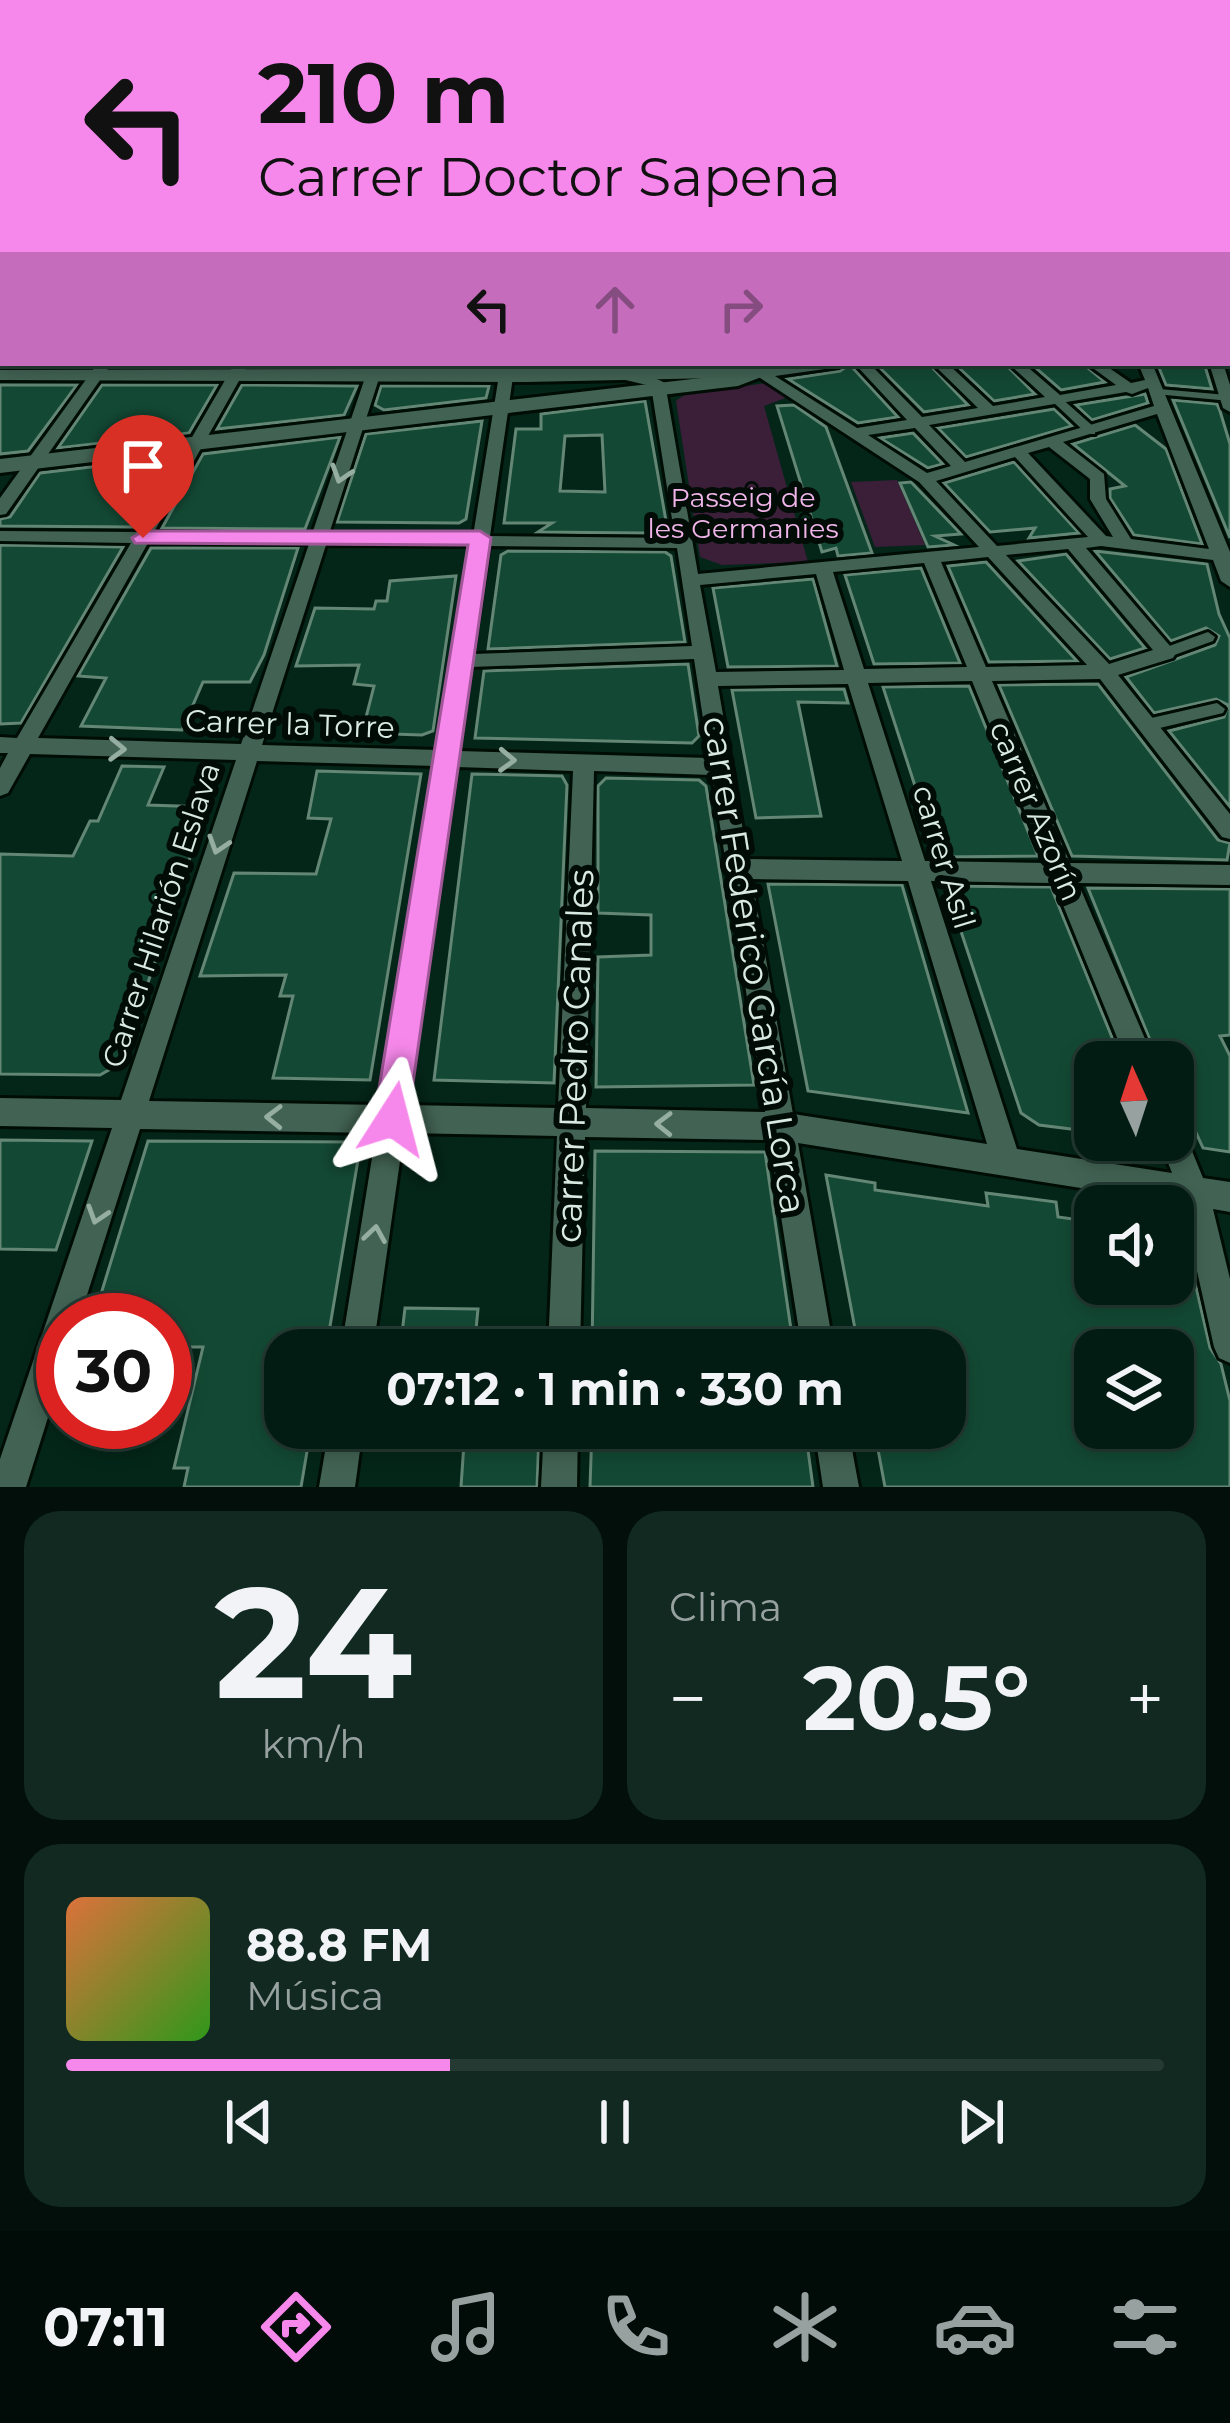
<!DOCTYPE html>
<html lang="es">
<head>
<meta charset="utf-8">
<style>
  :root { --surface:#031c13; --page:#112921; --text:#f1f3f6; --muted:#97a1a0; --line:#243a33; --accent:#f788eb }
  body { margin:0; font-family:Montserrat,sans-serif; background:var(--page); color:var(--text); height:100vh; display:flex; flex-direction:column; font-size:45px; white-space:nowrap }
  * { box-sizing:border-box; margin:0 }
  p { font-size:39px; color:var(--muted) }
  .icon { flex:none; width:66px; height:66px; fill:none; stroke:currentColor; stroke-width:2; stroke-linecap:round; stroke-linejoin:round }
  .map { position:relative; height:1487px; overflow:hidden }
  .details { display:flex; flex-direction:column; gap:24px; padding:24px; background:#020f0a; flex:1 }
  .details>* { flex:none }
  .banner { position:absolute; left:0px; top:0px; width:1230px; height:366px; box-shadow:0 6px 18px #0003,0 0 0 3px var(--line); background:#f788eb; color:#111; overflow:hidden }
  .needle { width:78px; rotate:357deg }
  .controls { position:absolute; left:1074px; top:1041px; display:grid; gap:24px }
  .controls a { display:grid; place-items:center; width:120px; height:120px; border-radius:24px; background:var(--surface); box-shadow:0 6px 18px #0003,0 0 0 3px var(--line); font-size:60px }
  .speed { position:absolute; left:36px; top:1293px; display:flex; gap:24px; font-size:60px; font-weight:700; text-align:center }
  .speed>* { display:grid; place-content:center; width:156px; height:156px; border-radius:50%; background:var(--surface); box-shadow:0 6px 18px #0003,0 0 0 3px var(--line); line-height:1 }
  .speed .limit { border:18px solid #d22; background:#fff; color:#111 }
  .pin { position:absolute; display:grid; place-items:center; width:102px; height:102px; color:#fff; margin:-123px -51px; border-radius:50% 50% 50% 0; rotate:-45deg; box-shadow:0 0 12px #0007 }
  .pin .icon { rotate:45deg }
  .me { position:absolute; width:132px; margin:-66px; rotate:9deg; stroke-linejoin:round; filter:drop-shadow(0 0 9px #0008) }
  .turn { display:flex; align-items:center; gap:42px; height:252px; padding:0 60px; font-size:54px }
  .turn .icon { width:156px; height:156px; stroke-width:2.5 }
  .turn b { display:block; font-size:84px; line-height:102px }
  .lanes { display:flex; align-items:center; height:114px; padding:0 60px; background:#0003; justify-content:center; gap:60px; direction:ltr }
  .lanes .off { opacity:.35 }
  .big { font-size:90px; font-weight:700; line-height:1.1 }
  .details .widget { flex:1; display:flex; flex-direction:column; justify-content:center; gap:18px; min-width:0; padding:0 42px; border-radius:36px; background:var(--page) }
  .details .dial { align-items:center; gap:0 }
  .dial b { font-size:156px; line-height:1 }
  .song { display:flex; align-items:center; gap:36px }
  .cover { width:144px; height:144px; border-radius:18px; background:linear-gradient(135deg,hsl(20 70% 55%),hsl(110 70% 35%)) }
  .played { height:12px; border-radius:6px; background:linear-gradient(90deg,var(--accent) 35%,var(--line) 35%) }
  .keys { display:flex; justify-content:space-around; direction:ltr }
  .heat { display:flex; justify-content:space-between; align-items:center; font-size:66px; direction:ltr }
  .details .tiles { flex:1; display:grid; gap:24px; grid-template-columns:1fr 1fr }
  .widget:last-child { grid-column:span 2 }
  .trip { position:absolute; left:264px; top:1329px; width:702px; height:120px; border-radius:36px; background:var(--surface); box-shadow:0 6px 18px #0003,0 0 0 3px var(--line); font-weight:700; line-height:120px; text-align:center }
  .menu { display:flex; height:192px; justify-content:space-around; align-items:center; background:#010b08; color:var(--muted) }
  .menu .icon { width:84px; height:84px }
  .menu .active { color:var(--accent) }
  .menu b { font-size:54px; color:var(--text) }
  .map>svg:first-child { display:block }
  .green { fill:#3b1e38 }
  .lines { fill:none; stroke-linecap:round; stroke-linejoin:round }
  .river { fill:#140013; fill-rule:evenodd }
  .building { fill:#134934; stroke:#638675; stroke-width:3; fill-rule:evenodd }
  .pedestrian-casing { stroke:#000d05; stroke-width:6 }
  .minor-casing { stroke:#000d05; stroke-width:6 }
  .tertiary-casing { stroke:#000d05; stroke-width:6 }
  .secondary-casing { stroke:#000d05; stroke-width:6 }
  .pedestrian { fill:#426353; fill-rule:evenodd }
  .minor { fill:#426353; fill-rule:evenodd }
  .tertiary { fill:#426353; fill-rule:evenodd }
  .secondary { fill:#426353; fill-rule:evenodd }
  .oneway { stroke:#95aea1 }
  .route { fill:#f788eb; stroke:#a15899; stroke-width:3 }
  .labels { text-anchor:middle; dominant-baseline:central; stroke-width:12; stroke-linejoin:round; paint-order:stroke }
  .far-park-label { font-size:27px; fill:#f1b5e9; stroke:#020c07 }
  .street-label { font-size:30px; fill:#d9ebe1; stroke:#020c07 }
  .near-street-label { font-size:36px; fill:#d9ebe1; stroke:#020c07 }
</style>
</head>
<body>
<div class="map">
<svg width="1230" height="1487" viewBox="0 0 1230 1487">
  <rect width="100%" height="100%" fill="#042619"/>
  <g class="green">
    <path d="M765,383L788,397L764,406L808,562L722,565L700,557L676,401L684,395Z"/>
    <path d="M897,480L925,545L875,547L851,482Z"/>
  </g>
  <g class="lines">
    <path class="river" d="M1227,287H1230V305L1227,304Z"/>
  </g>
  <g class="building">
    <path d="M875,363H928L968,405L924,412Z"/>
    <path d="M954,363H1004L1035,394L994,401Z"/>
    <path d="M1030,363H1082L1105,382L1061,390Z"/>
    <path d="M1157,363H1204L1212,389L1166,385Z"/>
    <path d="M850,364L851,366L898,417L858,423L788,379L840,371Z"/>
    <path d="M0,385H77L28,451L0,454Z"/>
    <path d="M102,385H217L189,433L58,448Z"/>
    <path d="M242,385L357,386L344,415L217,429Z"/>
    <path d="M381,386H489L486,398L384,410L375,405Z"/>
    <path d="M1145,394L1148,403L1092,420L1076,405Z"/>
    <path d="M1173,400L1217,404L1220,411L1230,444V538Z"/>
    <path d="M645,401L666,521L645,533L538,532L552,523H504L516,429H541V414ZM602,435L605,492L560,491L565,436Z"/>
    <path d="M794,405L826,427L872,553L838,556L836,548L822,552L777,406Z"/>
    <path d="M1054,409L1072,426L966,457L938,428Z"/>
    <path d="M482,421L466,519L459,523L337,522L366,434Z"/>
    <path d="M1135,425L1166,449L1202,544L1134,535L1110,498V489L1125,486L1073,444Z"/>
    <path d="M913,433L943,464L928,468L880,438Z"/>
    <path d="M340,437L305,529L162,528L203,454Z"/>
    <path d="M175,457L134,527L0,526V519L10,517L40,473Z"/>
    <path d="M1014,462L1079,533L1029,538L1035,528L990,532L944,483Z"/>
    <path d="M911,482L961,534L935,536L954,545L928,547L900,483Z"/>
    <path d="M0,545L123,547L21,723L0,724Z"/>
    <path d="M151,548H298L264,655L250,682H203L182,730L81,726L106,678L78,676Z"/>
    <path d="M508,551L665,552L671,556L685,642L488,649L501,555Z"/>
    <path d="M1095,551L1207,564L1219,614L1230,638V807L1169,731L1224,717L1228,705L1216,699L1154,713L1126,677L1215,645L1219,636L1206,628L1171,641Z"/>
    <path d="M1066,554L1145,648L1110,659L1018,561Z"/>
    <path d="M986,562L1077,661L989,662L948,566Z"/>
    <path d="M921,568L960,663L874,664L845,575Z"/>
    <path d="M456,576L433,731L422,735L362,733L374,686L354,684L359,665L296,666L315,608L374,609L376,601H387L390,581Z"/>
    <path d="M813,579L837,666L728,667L713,588Z"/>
    <path d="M688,664L699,736L692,743L475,738L484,671Z"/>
    <path d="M1098,684L1218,840L1230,843L1227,860L1072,856L999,685Z"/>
    <path d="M969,686L1038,856L938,857L883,687Z"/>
    <path d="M844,689L848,703L798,702L821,816L756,818L732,690Z"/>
    <path d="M122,766L164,767L148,805L207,807L121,1063L100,1075L0,1074V854L73,856L90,821H98Z"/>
    <path d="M317,771L421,774L370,1080L273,1078L293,996H280L286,975L200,976L234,873L316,874L331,819L308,818Z"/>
    <path d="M472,774L562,776L567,785L554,1083L434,1080Z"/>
    <path d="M606,778L699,780L706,786L754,1085L596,1087L598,957L651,955V915L598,913V786Z"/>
    <path d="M768,884L902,885L968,1113L808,1091Z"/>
    <path d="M946,886L1051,887L1122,1062H1095V1132L1039,1125L1021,1113Z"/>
    <path d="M1088,888L1230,889V1035L1220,1036L1230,1056V1152L1203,1148L1173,1083V1062H1159Z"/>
    <path d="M0,1140L92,1141L56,1250L0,1249Z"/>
    <path d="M148,1141L361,1142L326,1350H285V1428H311L301,1487H184L188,1468H174L203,1347H165V1320H93Z"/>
    <path d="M595,1151L765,1152L794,1350H592Z"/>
    <path d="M826,1175L875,1183V1190L988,1206L986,1193L1056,1202L1058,1217L1095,1222V1284H1173V1232L1184,1234L1210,1348L1221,1364L1230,1401V1487H885L874,1428H945V1350H859ZM1095,1350H1173V1428H1095Z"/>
    <path d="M405,1308L478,1309L474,1350H400Z"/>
    <path d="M465,1428L539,1432L537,1487H461Z"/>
    <path d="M592,1428H805L813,1487H590Z"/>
  </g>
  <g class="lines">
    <g class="pedestrian-casing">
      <g id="pedestrian">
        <path d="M769,363H779V365L774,368Z"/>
        <path d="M1159,389L1227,395H1230V401L1155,394L1153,392Z"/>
        <path d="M1052,397H1060L1095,428V434H1087L1052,401Z"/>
        <path d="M1208,632L1215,637L1213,641L1166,658L1158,653L1161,649Z"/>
        <path d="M1217,703L1225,709L1223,713L1147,731L1139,725L1147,719Z"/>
      </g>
    </g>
    <g class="minor-casing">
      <g id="minor">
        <path d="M1227,186L1230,187V194L1227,193Z"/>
        <path d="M3,196V204L0,205V197Z"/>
        <rect x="0" y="293" width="3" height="8"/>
        <rect x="1227" y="300" width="3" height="8"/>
        <rect x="1227" y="319" width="3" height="8"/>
        <path d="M3,322V332L0,333V323Z"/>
        <path d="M98,363H112L6,514L0,515V498Z"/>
        <path d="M235,363H249L154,532L312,534L370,363H384L329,534L473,536L501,363H515L490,536L675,538L651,386L617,378C628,371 655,376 665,383L698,574L979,547L919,482L757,376V370L807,363H846L839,367L775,376L857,428L907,420L854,363H869L922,417L978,408L932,363H947L993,406L1045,397L1008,363H1023L1060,395L1116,385L1086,363H1102L1131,383L1145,380L1138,363H1152L1230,552V587L1221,581L1213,560L1101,546L1086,548L1176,653L1173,658L1118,675L1230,814V839L1222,837L1100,679L992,681L1070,863L1230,865V885L1078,883L1155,1062H1127L1054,883L931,881L1017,1149L1172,1173L1159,1140H1173V1125L1183,1129L1203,1178L1230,1182V1212L1213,1209L1230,1279V1363L1219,1358L1214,1347L1182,1204L798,1143L834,1350H802L769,1140L585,1137L580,1350H548L557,1136L404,1133L373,1350H341L376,1133L140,1129L79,1320H63V1370L26,1487H0V1459L112,1128L0,1126V1098L121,1100L236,760L30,754L8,793L0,796V768L8,753H0V737L17,738L131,543L0,541V531L137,532ZM1148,388L1154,406L965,462L929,425L1126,392L1132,394ZM1157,414L1209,549L1131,539L1106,499L1104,474L1063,442ZM915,428L951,466L927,473L868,435ZM1049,447L1090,479V499L1113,537L1106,536L1028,453ZM1015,457L1088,537L997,546L936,481ZM148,543L309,544L241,744L38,738ZM326,545L471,546L438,750L262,745ZM489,546L677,548L692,646L473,654ZM1068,549L1153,650L1109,664L1006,555ZM988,557L1087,665L986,667L941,562ZM924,563L967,667L864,669L833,572ZM816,574L844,670L716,672L700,585ZM694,659L709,758L459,751L471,667ZM972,681L1046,863L925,861L868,683ZM848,684L902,861L748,859L718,686ZM257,761L436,766L381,1105L149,1101ZM457,767L573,771L558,1108L408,1105ZM594,771L712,775L765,1112L586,1108ZM752,879L908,881L987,1144L793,1114Z"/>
        <path d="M1209,363H1223L1230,385V412L1223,408Z"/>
        <path d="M329,1428H363L355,1487H319Z"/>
        <path d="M544,1428H578L577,1487H541Z"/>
        <path d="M814,1428H848L859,1487H823Z"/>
      </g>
    </g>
    <g class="tertiary-casing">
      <g id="tertiary">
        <rect x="0" y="226" width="3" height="8"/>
        <path d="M762,368L771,373L768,377L526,382L0,380V370Z"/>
      </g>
    </g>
    <g class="secondary-casing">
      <path id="secondary" d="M750,363H770L772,373L738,386L0,473V459L736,374L751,370Z"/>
    </g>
    <use href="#pedestrian" class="pedestrian"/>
    <use href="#minor" class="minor"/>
    <use href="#tertiary" class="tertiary"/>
    <use href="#secondary" class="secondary"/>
  </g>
  <defs><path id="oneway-chevron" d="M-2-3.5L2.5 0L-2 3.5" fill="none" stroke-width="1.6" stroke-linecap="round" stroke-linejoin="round" transform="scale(3)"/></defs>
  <g class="oneway">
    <use href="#oneway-chevron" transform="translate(341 474) rotate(108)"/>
    <use href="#oneway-chevron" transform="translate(117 749) rotate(2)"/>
    <use href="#oneway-chevron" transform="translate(507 760) rotate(2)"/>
    <use href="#oneway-chevron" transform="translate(218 845) rotate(108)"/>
    <use href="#oneway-chevron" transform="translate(274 1117) rotate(-179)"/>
    <use href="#oneway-chevron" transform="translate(664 1124) rotate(-179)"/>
    <use href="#oneway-chevron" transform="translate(97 1215) rotate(108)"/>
    <use href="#oneway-chevron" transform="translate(375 1234) rotate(-81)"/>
  </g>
  <linearGradient id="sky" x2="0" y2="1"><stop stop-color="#02150e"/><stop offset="0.45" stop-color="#294749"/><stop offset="1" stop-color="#294749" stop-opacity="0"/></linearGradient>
  <rect width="1230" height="376" fill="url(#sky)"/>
  <path class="route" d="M143,531H480L491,538L406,1132L393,1138L380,1132L374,1119L468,545L135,543L132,538Z"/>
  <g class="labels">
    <g class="far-park-label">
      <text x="743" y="497">Passeig de<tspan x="743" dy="31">les Germanies</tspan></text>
    </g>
    <g class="street-label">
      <text transform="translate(290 724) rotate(2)">Carrer la Torre</text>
      <text transform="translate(1036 811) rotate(67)">carrer Azorín</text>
      <text transform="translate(944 857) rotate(73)">carrer Asil</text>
      <text transform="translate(161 915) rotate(-72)">Carrer Hilarión Eslava</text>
    </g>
    <g class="near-street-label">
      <text transform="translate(755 965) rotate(81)">carrer Federico García Lorca</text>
      <text transform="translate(574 1056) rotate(-88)">carrer Pedro Canales</text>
    </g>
  </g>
</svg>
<div class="controls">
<a><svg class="needle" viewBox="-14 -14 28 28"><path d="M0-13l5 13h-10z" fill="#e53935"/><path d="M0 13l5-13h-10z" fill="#97a1a0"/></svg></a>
<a><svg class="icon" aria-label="sound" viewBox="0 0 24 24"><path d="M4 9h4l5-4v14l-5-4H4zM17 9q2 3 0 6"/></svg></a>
<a><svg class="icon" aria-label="layers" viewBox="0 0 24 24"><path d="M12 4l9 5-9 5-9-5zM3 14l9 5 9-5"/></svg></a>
</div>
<div class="speed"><div class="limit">30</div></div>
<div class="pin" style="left:143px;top:538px;background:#d93025"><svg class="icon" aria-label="arrive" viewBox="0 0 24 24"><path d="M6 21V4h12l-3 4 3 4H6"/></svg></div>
<svg class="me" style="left:393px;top:1119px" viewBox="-20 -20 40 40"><path d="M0-17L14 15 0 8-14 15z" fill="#f788eb" stroke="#fff" stroke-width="4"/></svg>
<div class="trip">07:12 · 1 min · 330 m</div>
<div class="banner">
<div class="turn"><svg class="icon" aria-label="left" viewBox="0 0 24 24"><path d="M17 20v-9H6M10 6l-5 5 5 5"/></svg><div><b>210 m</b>Carrer Doctor Sapena</div></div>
<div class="lanes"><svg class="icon" aria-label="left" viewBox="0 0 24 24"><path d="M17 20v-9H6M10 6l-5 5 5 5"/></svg><svg class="icon off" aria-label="ahead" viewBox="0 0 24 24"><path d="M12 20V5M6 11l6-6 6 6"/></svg><svg class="icon off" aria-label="right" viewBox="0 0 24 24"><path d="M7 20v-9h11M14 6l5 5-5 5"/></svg></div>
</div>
</div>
<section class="details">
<div class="tiles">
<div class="widget dial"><b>24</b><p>km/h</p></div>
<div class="widget"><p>Clima</p>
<div class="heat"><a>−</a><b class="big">20.5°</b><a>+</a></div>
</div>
<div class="widget">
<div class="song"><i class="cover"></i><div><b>88.8 FM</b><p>Música</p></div></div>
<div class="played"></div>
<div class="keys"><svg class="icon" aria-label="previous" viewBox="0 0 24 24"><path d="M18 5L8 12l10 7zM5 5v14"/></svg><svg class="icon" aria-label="pause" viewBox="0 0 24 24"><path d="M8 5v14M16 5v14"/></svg><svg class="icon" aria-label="next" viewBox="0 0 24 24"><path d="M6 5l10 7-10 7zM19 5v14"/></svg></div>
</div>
</div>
</section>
<nav class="menu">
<b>07:11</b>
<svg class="icon active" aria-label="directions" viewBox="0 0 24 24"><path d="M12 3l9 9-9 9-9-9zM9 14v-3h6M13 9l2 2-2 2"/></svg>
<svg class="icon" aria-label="music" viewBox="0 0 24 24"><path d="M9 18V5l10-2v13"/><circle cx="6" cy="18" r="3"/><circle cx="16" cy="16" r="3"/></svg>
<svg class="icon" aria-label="phone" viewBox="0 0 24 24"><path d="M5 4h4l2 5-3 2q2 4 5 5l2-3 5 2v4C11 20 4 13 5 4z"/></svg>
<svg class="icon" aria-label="climate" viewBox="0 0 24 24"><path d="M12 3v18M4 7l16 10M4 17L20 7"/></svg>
<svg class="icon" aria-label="car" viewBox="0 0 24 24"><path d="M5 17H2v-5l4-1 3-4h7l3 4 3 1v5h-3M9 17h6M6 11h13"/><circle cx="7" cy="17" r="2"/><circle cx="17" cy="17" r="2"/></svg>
<svg class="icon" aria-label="filters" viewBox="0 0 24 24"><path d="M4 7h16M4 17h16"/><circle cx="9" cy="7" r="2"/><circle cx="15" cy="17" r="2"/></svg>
</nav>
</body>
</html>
